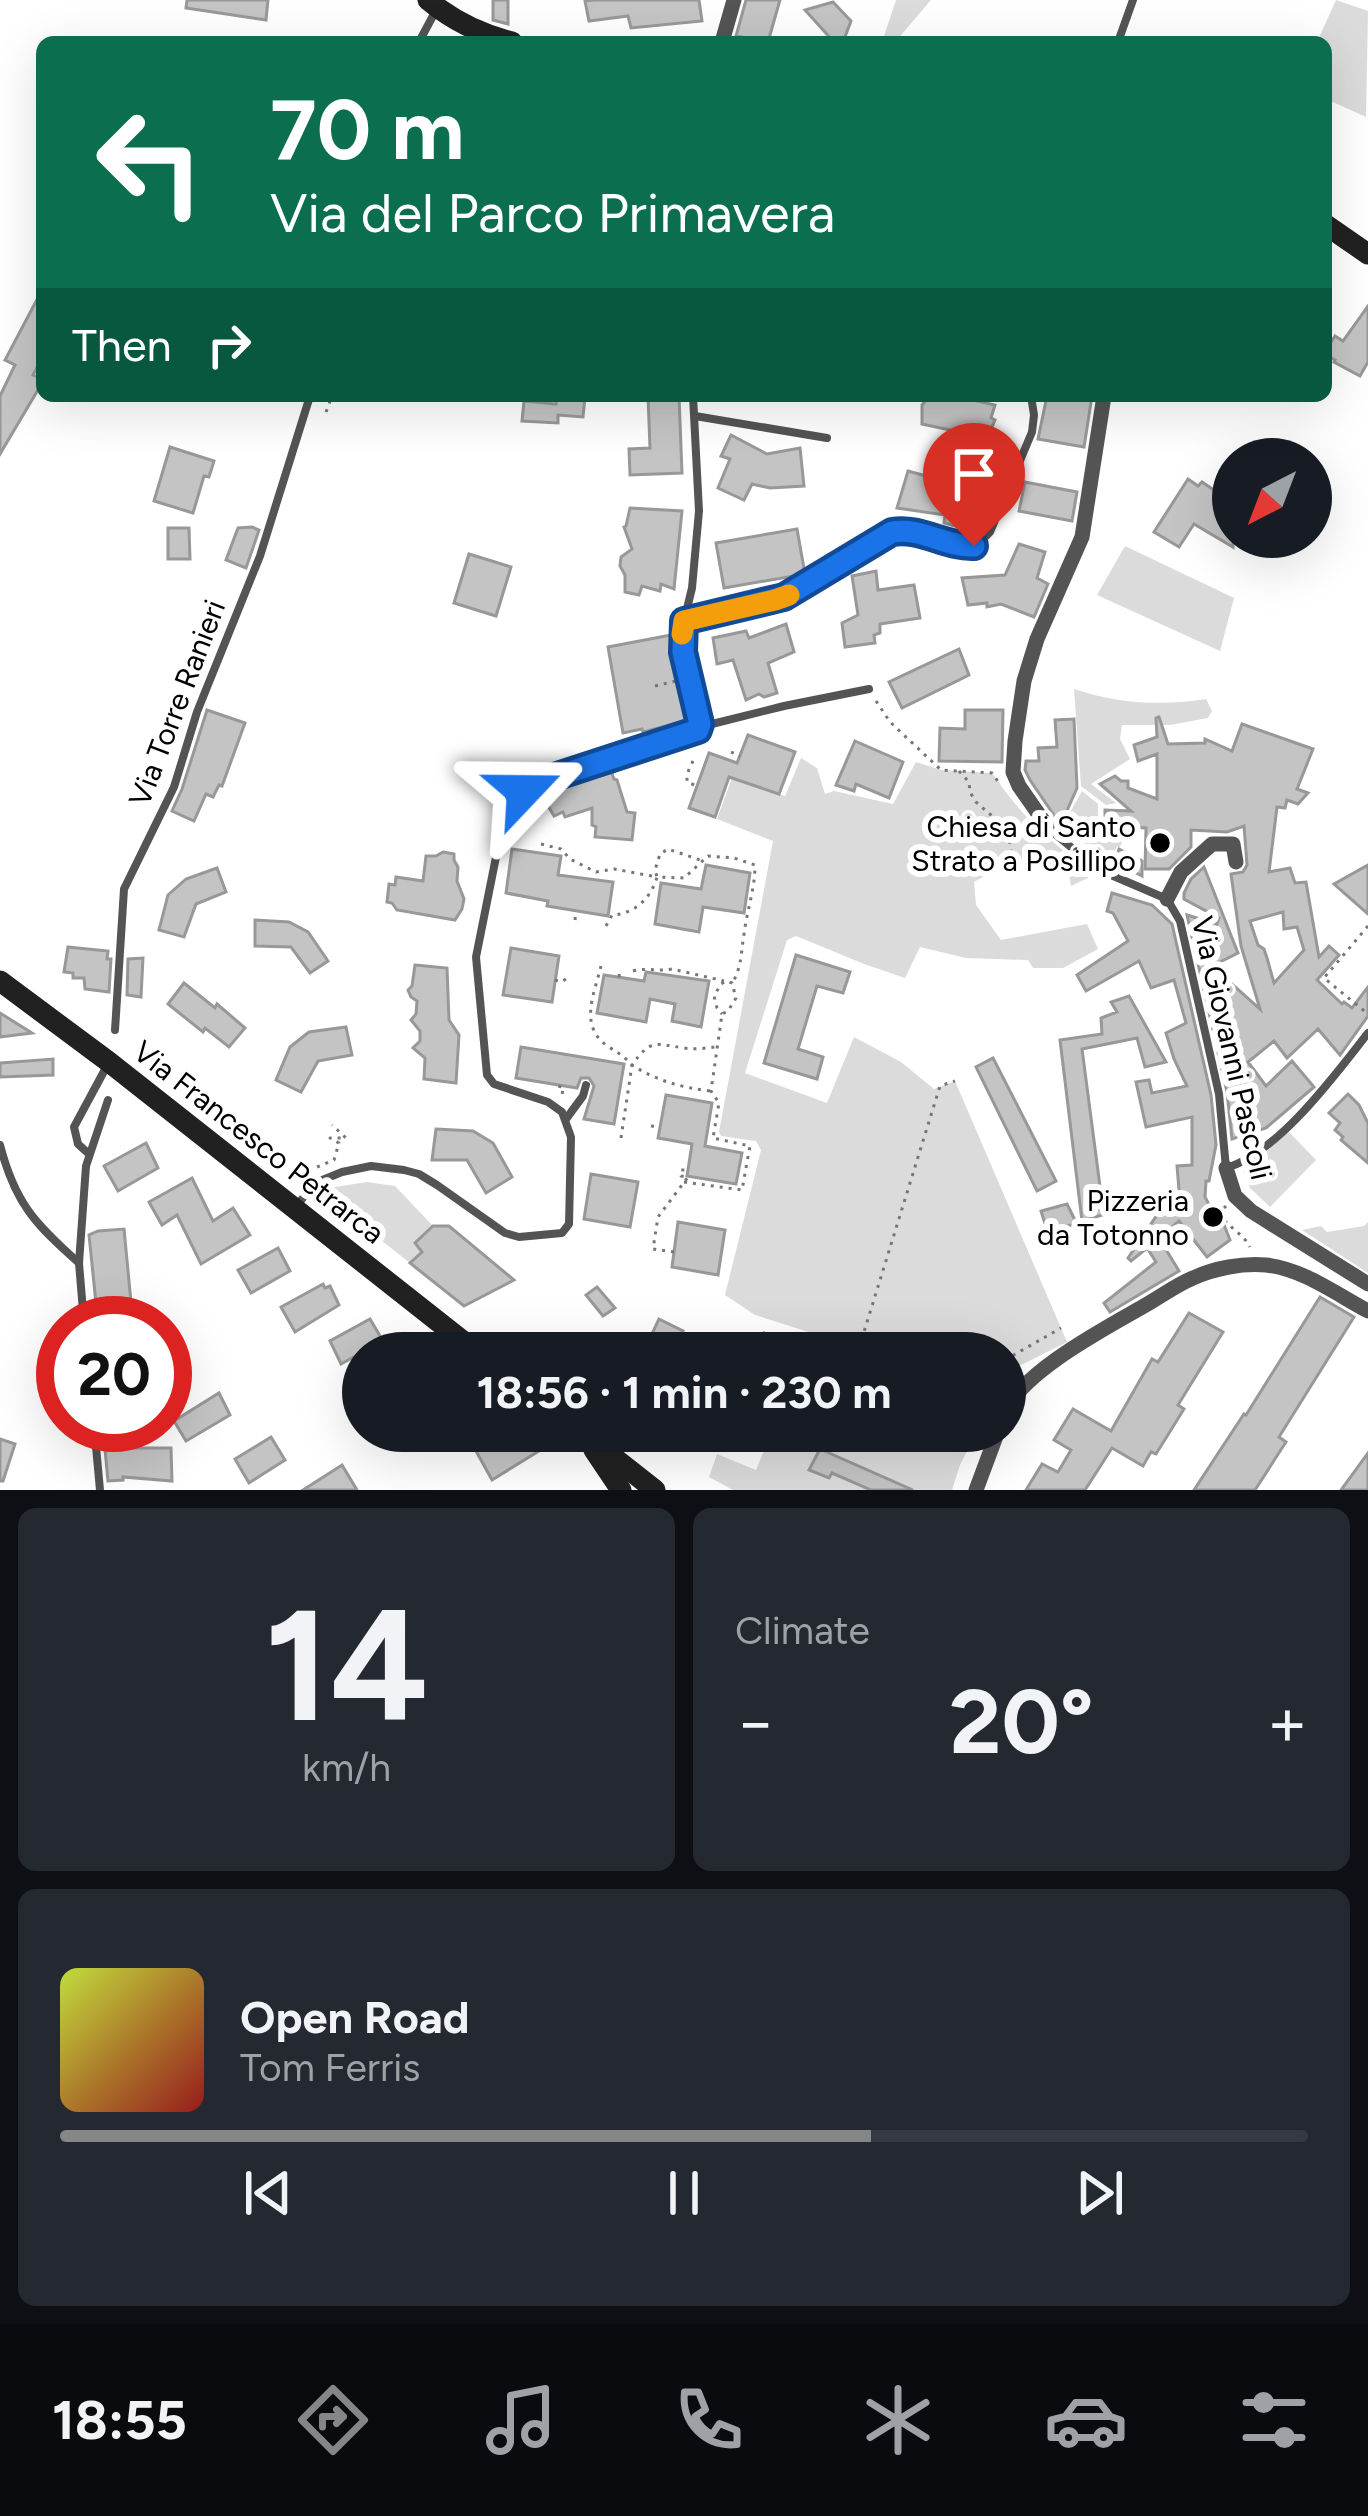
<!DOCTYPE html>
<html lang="en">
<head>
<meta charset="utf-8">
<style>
  :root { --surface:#171b24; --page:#242831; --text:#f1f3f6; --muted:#9ea1a6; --line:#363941; --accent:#858687 }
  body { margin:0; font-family:Figtree,sans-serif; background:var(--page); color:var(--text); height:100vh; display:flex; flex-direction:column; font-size:45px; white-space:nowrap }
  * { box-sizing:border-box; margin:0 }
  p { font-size:39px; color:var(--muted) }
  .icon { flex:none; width:66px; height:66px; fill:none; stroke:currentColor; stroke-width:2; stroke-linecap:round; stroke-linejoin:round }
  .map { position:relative; height:1490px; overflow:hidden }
  .panel { display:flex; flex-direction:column; gap:18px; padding:18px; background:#0d0f14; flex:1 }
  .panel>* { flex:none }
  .hud { position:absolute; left:36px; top:36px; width:1296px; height:366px; border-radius:18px; box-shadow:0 12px 48px #0002; background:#0b6e4f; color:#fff; overflow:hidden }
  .needle { width:78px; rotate:222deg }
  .fabs { position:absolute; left:1212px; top:438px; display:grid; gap:24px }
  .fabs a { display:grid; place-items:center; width:120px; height:120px; border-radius:50%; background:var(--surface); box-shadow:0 12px 48px #0002; font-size:60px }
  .speed { position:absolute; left:36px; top:1296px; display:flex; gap:24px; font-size:60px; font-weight:700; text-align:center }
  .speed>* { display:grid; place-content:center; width:156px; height:156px; border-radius:50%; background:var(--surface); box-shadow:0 12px 48px #0002; line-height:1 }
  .speed .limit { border:18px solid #d22; background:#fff; color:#111 }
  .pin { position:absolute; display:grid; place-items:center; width:102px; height:102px; color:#fff; margin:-123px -51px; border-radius:50% 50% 50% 0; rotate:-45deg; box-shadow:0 0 12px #0007 }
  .pin .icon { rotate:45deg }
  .me { position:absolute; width:132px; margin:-66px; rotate:67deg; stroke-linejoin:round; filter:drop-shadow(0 0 9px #0008) }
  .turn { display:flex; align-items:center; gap:42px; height:252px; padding:0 36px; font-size:54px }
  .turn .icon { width:156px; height:156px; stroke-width:2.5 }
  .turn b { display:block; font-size:84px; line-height:102px }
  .then { display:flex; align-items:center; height:114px; padding:0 36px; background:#0003; gap:24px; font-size:45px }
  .big { font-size:90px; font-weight:700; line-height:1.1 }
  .panel .widget { flex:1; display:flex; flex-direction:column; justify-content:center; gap:18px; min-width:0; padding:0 42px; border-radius:18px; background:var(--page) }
  .panel .dial { align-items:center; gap:0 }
  .dial b { font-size:156px; line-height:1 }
  .song { display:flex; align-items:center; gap:36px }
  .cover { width:144px; height:144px; border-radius:18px; background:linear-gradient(135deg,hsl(70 70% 55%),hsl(0 70% 35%)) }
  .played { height:12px; border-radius:6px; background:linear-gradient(90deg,var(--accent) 65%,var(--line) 65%) }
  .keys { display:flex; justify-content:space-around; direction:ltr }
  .heat { display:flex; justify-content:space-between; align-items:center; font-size:66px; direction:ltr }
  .panel .tiles { flex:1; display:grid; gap:18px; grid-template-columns:1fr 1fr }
  .widget:last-child { grid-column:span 2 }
  .trip { position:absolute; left:342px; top:1332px; width:684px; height:120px; border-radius:60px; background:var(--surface); box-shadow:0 12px 48px #0002; font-weight:700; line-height:120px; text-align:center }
  .menu { display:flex; height:192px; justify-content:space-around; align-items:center; background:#090b0e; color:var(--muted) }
  .menu .icon { width:84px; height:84px }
  .menu .current { color:var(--accent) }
  .menu b { font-size:54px; color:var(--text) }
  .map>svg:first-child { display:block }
  .green { fill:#dbdbdb }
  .building { fill:#c4c4c4; stroke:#989898; stroke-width:3; fill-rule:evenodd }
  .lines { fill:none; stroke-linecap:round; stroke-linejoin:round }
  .path { stroke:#767676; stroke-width:3; stroke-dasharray:3 6; stroke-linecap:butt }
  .lane { stroke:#545454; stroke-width:8 }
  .street { stroke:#545454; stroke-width:15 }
  .secondary { stroke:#212121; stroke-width:21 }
  .route-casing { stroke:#114b97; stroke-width:30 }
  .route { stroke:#1a73e8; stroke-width:21 }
  .slow { stroke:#f59e0b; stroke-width:21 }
  .poi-dot { fill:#000; stroke:#fff; stroke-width:4.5 }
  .labels { text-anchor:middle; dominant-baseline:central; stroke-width:12; stroke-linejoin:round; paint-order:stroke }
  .street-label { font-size:30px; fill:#000; stroke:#fff }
  .poi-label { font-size:30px; fill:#000; stroke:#fff; text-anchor:end }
</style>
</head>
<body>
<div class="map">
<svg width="1368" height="1490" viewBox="0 0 1368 1490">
  <rect width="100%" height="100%" fill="#fff"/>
  <g class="green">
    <path d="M896,0H931L895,42H882Z"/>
    <path d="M1336,0L1368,11L1366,117L1326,99V42H1317Z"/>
    <path d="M1125,546L1234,598L1220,651L1097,595Z"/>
    <path d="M1074,689C1119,704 1159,706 1206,699L1212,711L1208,718L1170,725H1122L1120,739L1130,759L1091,784L1116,803L1106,805L1081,786Z"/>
    <path d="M801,758L817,768L825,794L834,791L893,804L916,762L941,770L992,773C1024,819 1046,839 1091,871L1088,878L1071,886L1069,875L1054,865L995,870L974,882L976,905L1001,940L1087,924L1098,949L1063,968H1033L1028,960L966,958L920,947L905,978L864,964L796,936L787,940L745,1073L827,1103L854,1037L901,1062L934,1089L955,1081L1067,1342L1017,1367L1005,1379V1353H875L755,1315L725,1295L761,1150L756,1141L721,1136L719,1132L773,841L717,819L732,778L785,796Z"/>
    <path d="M1082,791L1098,804V822L1126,831L1120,847H1117L1109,859L1061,828Z"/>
    <path d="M1289,1132L1316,1160L1270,1207L1250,1188L1243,1171Z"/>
    <path d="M367,1182L395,1186L433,1226L416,1243L422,1252L410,1263L324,1195L335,1187Z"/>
    <path d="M1368,1222V1273L1302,1230L1321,1226L1327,1232L1364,1226Z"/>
    <path d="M772,1431H977L960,1465L952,1490H733L709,1477L717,1454L756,1470Z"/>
  </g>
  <g class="building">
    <path d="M187,0H268L266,20L186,8Z"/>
    <path d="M493,0H508V24L493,20Z"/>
    <path d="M594,0H699L702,21L631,28L628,16L589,21L585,1Z"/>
    <path d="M746,0H780L768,42L736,36Z"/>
    <path d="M833,2L851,21L843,42H834L805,10Z"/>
    <path d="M42,290V358L33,375L42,379V383L0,454V396L15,365L5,360Z"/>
    <path d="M1368,306V362L1360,376L1334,362L1335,360L1326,355V350L1335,336L1343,341Z"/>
    <path d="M557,396L585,397L583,417L558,415V423L522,421L524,401L556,404Z"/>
    <path d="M648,396H679L682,473L630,475L629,449L650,448Z"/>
    <path d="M929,396H956L995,405L991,418L995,420L987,438L922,424V405Z"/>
    <path d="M1047,396H1092L1084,447L1038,439Z"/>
    <path d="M731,435L767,454L800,448L804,486L770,488L752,484L744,500L718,488L730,459L721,456Z"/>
    <path d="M170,447L214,461L209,477L204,476L193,513L154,501Z"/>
    <path d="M908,471L981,491L969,530L944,523L945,515L897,508Z"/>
    <path d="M1188,479L1198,486L1202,482L1233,503V547L1194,524L1179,547L1154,532Z"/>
    <path d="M1025,482L1077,492L1072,521L1019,511Z"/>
    <path d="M630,508L682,511L674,589L661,584L660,591L642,586L639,595L625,592V575L620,566L621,557L632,549L624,527L626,526Z"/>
    <path d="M252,527L259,530L246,568L226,560L238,528Z"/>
    <path d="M168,528H189L190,559H168Z"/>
    <path d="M797,529L805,574L724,588L716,543Z"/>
    <path d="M1019,544L1045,552L1037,578L1048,584L1034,617L1001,604L987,607V603L968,605L962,578L1005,575Z"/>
    <path d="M469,554L511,567L496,616L454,603Z"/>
    <path d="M876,571L878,590L914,585L920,618L880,624V633L874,635L875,643L845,647L842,623L858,615L852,576Z"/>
    <path d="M786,624L794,652L768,663L777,693L764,697L759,694L746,700L733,660L717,664L713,638L746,631L749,638Z"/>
    <path d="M671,635L689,720L643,732L642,729L623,733L608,647Z"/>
    <path d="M959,649L969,675L902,708L889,682Z"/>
    <path d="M207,710L245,723L222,786L219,785L213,797L206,794L194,821L172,811L182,789Z"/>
    <path d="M965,710H1003L1002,762L939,761L940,728L965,729Z"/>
    <path d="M1159,717L1168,744L1205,743V739L1232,751L1242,724L1313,749L1297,789L1308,793L1298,804L1287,800L1285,808L1277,807L1269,872L1290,868L1295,883L1306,882L1319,957L1329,946L1339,955L1317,980L1342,1004L1344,1002L1352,1008L1368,987V1016L1340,1055L1318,1029L1287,1058L1274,1041L1248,1062L1266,1086L1292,1061L1314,1087L1266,1128L1232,1139L1227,1092L1187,915L1217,924L1219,918L1184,899V893L1191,879L1204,867L1238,953L1212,966L1260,1009L1241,946L1231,874L1243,872L1247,865L1244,826L1227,832L1191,830V847L1169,869H1145L1146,828L1105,826V810L1131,811L1100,784L1115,776L1121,781H1128V788L1157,799V754L1138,761L1134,745L1157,737L1156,718ZM1283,912L1284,929L1297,927L1304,950L1274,983L1267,958L1264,949L1258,945L1250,921Z"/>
    <path d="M1074,719L1077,788L1065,815L1058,821L1030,780L1025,770L1026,761H1039L1038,748L1057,747L1055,720Z"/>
    <path d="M748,735L795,752L779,794L729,777L715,817L689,808L709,753L737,763Z"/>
    <path d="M855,741L903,762L889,798L856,784L854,791L836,785Z"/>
    <path d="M610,768L614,779L617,780L627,812L635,813L632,840L595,837L596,827L592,825V808L565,817L563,812L554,816L544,799L545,790Z"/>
    <path d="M512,849L561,856L558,875L613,882L608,916L547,906L548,901L506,893Z"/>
    <path d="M1119,849L1142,861V876L1114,861Z"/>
    <path d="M443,852L454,854V860L458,867L457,881L464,899L462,909L455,920L397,910L392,903L387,902L389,884L395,885L396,877L423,881L426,856H436Z"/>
    <path d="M706,865L750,873L744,913L703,907L699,932L655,924L661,883L701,889Z"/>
    <path d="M1368,865V914L1334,884Z"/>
    <path d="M217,868L226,892L196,904L184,937L159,930L168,895L186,879Z"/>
    <path d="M1112,893L1152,905L1172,924L1211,1095L1216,1145L1209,1181H1206L1205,1197L1213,1212L1222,1220L1230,1240L1207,1257L1179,1221L1159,1238L1179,1271L1110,1312L1104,1303L1156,1262L1147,1248L1131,1261L1128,1258L1159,1212L1179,1190L1177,1166L1192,1165V1117L1146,1127L1136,1082L1149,1080L1152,1093L1187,1086L1174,1059L1166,1033L1186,1023L1174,980L1151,988L1139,961L1086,991L1077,975L1128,941L1113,913L1107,911Z"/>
    <path d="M255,920L289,922L308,932L328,961L310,973L291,947L255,946Z"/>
    <path d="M68,947L108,951L107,959H111L109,992L85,989L84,978H73V973L64,972Z"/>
    <path d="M511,948L559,956L552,1002L503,995Z"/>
    <path d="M796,955L850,972L843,993L817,986L798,1049L823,1057L817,1079L764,1063Z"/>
    <path d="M143,958L141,997L127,995L128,959Z"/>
    <path d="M415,965L447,968L449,1020L459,1035L456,1083L424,1079L425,1058L413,1048L420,1041V1031L411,1020L416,1014L417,1001L411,997L408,990L412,986Z"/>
    <path d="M646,972L709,981L701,1027L672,1021L675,1004L650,999L646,1022L597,1013L604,975L644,981Z"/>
    <path d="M184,983L215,1008L217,1004L245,1028L229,1047L205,1028L203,1032L168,1004Z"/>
    <path d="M1129,996L1166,1062L1145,1067L1137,1038L1082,1049L1101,1194L1104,1193L1109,1213L1082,1221L1060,1040L1102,1034L1101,1018L1117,1012L1111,1002Z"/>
    <path d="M0,1013L32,1033L0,1037Z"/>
    <path d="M346,1027L352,1055L318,1061L301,1092L276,1080L290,1047L309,1032Z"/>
    <path d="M521,1047L624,1064L614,1124L584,1119L594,1086L589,1078H581L577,1088L516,1078Z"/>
    <path d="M993,1058L1056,1181L1037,1191L976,1067Z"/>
    <path d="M53,1059V1075L0,1077V1063Z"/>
    <path d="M1348,1094L1359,1105L1368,1123V1163L1341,1140L1343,1137L1335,1130L1340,1123L1329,1113Z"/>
    <path d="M666,1095L712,1103L705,1146L742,1153L736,1184L687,1176L692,1144L658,1138Z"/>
    <path d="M436,1129L473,1131L493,1143L512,1177L486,1193L467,1160H432Z"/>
    <path d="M146,1143L158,1168L118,1191L104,1166Z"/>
    <path d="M591,1174L638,1182L630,1227L584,1219Z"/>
    <path d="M192,1178L213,1221L233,1208L250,1235L201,1264L177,1215L162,1225L149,1202Z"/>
    <path d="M1067,1204L1077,1224L1047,1230L1041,1211Z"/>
    <path d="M678,1222L725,1230L718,1275L672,1267Z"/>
    <path d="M433,1226H449L514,1280L464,1306L410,1263L422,1252L415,1243Z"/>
    <path d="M124,1229L133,1323H98L89,1235L98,1231Z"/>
    <path d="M278,1248L290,1271L251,1293L238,1270Z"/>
    <path d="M323,1284L325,1288L330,1286L339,1305L295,1332L281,1307Z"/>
    <path d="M597,1287L615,1308L603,1316L586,1295Z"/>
    <path d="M1320,1297L1354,1317L1279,1437L1286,1442L1255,1490H1194L1244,1414L1246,1415Z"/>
    <path d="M1189,1313L1223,1332L1178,1405L1184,1409L1156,1454L1151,1452L1143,1466L1112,1448L1085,1490H1026L1042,1464L1058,1472L1071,1450L1054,1440L1073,1409L1111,1431L1152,1359L1158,1362Z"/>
    <path d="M370,1319L383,1341L341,1364L330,1341Z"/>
    <path d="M659,1319L683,1331L672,1353H643Z"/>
    <path d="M764,1333L815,1351V1353H758Z"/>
    <path d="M219,1393L230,1415L186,1441L174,1421Z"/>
    <path d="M510,1431H529L547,1446L492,1480L476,1451Z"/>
    <path d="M119,1437L120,1448H171L172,1481L123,1477V1480L108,1481L104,1439Z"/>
    <path d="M271,1437L285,1460L249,1483L235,1459Z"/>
    <path d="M0,1439L15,1444L3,1481H0Z"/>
    <path d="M820,1449L913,1490H871L832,1473L829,1478L809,1470Z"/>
    <path d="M1368,1453V1490H1341Z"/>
    <path d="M342,1465L357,1490H303Z"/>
  </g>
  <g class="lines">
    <g class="path">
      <path d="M326,412L332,396"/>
      <path d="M1247,459L1262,440"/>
      <path d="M1231,488L1233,484"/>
      <path d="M655,686L676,681"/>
      <path d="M876,701L890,722L941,770L992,773L999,783"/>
      <path d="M731,752L740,756"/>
      <path d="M693,761L687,774V782L697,786"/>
      <path d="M959,771L969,782L970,792L976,802L1008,830L1013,868"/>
      <path d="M541,844L561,849L570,859L596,872L614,869L657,877L655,870L660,854L668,849L703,861"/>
      <path d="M575,920L576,911"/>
      <path d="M606,926L612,915C635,914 651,898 657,877L684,878L708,856L734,858L755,865C755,889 747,910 744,934C741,952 742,965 733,982"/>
      <path d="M1368,926L1324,978L1368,1014"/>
      <path d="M601,966C594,995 578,1027 609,1047C618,1053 624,1056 632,1065L621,1138"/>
      <path d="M633,971C648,967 659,972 672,969L724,981"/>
      <path d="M619,977L620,969"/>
      <path d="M555,980L561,982L571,976"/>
      <path d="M560,1085L559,1092L569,1093"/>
      <path d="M710,1091C680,1087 657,1081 632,1065C651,1038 656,1044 684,1048C695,1050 705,1048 715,1047"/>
      <path d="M651,1126L660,1127"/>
      <path d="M317,1167L334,1160L339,1143L330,1138H346L332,1125"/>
      <path d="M684,1182L742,1190L750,1146L713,1138L719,1103L711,1091L722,1014L728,1011L736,998L732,983L726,981L721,984L714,996L717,1008L722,1014"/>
      <path d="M1226,1206L1220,1212C1225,1226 1243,1233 1250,1247"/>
      <path d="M674,1252L653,1249L658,1217L688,1177L681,1176V1170H688"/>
      <path d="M859,1348L940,1086L955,1081"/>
      <path d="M1005,1360L1061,1328"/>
    </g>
    <g class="lane">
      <path d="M419,42L435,12"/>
      <path d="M1118,42L1133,0"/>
      <path d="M695,416L827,438"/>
      <path d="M684,621C714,614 766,608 792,593C822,577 863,539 895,532C931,524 961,566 990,532L1032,432L1034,415L1031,396"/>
      <path d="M700,727L784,706L869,689"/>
      <path d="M1049,829L1078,853L1111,875L1167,899L1180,921L1219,1094L1226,1168C1278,1153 1335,1075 1368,1033"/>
      <path d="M115,1030L124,889L174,787L197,712L260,556L310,396"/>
      <path d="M566,1119L583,1096L586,1085"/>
      <path d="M0,1145C15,1203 35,1224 79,1263"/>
      <path d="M89,1154L78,1144L74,1127L109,1062"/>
      <path d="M298,1204L315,1183L342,1172L371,1166L404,1170L419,1174L437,1185L505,1233L519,1237L562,1233L569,1224L571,1137L562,1112L548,1102L494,1084L487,1075L476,957L499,842L518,799L524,791L539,782L694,733L700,727L682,641L684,621L692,588L699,511L693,396"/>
      <path d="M84,1323L79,1263L86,1166L108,1100"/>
      <path d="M94,1425L100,1490"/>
    </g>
    <g class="street">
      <path d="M722,42L734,0"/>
      <path d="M1049,829L1019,786L1013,772L1015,741L1024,681L1037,639L1082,537L1104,396"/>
      <path d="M1167,899L1181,872L1212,844H1233L1236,862"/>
      <path d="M1226,1168L1235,1196L1251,1211L1368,1284"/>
      <path d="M1005,1413C1021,1372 1106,1328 1144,1306C1160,1297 1176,1285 1193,1278C1215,1268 1242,1263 1266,1265C1303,1269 1336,1294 1368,1311"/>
      <path d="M976,1490L998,1431"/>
    </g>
    <g class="secondary">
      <path d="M428,0C453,21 480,34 512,42"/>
      <path d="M1326,225L1368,254"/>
      <path d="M0,981L109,1062L478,1353"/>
      <path d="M580,1431L655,1490"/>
      <path d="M594,1450L621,1490"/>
    </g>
  </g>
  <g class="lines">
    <g class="route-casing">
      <path id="route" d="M524,791L539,782L698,730L700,724L683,652L684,621L784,597L892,532C921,527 945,547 974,546"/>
    </g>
    <use href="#route" class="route"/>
    <path class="slow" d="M682,634L684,621L775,600L789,595"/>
  </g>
  <g class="poi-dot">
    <circle cx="1160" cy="843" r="12"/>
    <circle cx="1213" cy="1217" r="12"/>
  </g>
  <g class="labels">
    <g class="street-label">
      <text transform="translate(177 703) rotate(-69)">Via Torre Ranieri</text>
      <text transform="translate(1232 1048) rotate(77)">Via Giovanni Pascoli</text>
      <text transform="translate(259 1142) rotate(38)">Via Francesco Petrarca</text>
    </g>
    <g class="poi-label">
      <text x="1136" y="826">Chiesa di Santo<tspan x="1136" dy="34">Strato a Posillipo</tspan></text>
      <text x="1189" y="1200">Pizzeria<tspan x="1189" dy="34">da Totonno</tspan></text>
    </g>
  </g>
</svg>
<div class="fabs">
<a><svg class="needle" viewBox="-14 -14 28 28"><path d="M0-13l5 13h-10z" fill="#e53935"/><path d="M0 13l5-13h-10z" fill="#9ea1a6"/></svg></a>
</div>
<div class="speed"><div class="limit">20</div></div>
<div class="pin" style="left:974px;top:546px;background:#d93025"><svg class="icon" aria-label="arrive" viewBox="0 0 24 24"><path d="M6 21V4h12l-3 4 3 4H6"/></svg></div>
<svg class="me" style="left:524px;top:791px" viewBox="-20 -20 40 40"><path d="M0-17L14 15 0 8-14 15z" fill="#1a73e8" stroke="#fff" stroke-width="4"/></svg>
<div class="trip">18:56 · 1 min · 230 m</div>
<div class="hud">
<div class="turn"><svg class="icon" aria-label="left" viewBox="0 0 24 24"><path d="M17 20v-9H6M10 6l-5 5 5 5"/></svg><div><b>70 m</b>Via del Parco Primavera</div></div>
<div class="then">Then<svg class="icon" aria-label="right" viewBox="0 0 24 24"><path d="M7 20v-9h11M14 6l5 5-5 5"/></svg></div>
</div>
</div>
<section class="panel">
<div class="tiles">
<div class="widget dial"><b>14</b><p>km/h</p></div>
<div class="widget"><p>Climate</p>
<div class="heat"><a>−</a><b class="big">20°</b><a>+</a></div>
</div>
<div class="widget">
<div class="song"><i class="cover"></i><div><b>Open Road</b><p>Tom Ferris</p></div></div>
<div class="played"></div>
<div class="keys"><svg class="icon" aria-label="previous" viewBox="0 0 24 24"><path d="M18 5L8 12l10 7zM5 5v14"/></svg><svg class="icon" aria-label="pause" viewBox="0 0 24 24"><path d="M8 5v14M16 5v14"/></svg><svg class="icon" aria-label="next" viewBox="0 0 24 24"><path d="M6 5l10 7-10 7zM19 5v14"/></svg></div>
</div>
</div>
</section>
<nav class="menu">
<b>18:55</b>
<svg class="icon current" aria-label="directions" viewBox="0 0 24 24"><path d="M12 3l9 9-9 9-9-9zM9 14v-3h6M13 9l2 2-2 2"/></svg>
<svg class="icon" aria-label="music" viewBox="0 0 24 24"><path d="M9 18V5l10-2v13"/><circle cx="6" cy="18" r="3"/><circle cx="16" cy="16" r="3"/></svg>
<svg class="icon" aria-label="phone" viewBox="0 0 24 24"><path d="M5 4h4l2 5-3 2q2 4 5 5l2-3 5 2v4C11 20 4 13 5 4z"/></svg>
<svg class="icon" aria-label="climate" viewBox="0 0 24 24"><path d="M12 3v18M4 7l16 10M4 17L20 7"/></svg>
<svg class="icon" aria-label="car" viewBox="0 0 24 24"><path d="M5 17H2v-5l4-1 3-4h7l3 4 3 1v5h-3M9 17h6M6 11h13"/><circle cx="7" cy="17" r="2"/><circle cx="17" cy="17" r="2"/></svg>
<svg class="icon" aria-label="filters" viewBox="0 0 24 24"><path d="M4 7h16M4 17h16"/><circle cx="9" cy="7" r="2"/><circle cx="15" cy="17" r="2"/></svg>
</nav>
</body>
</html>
